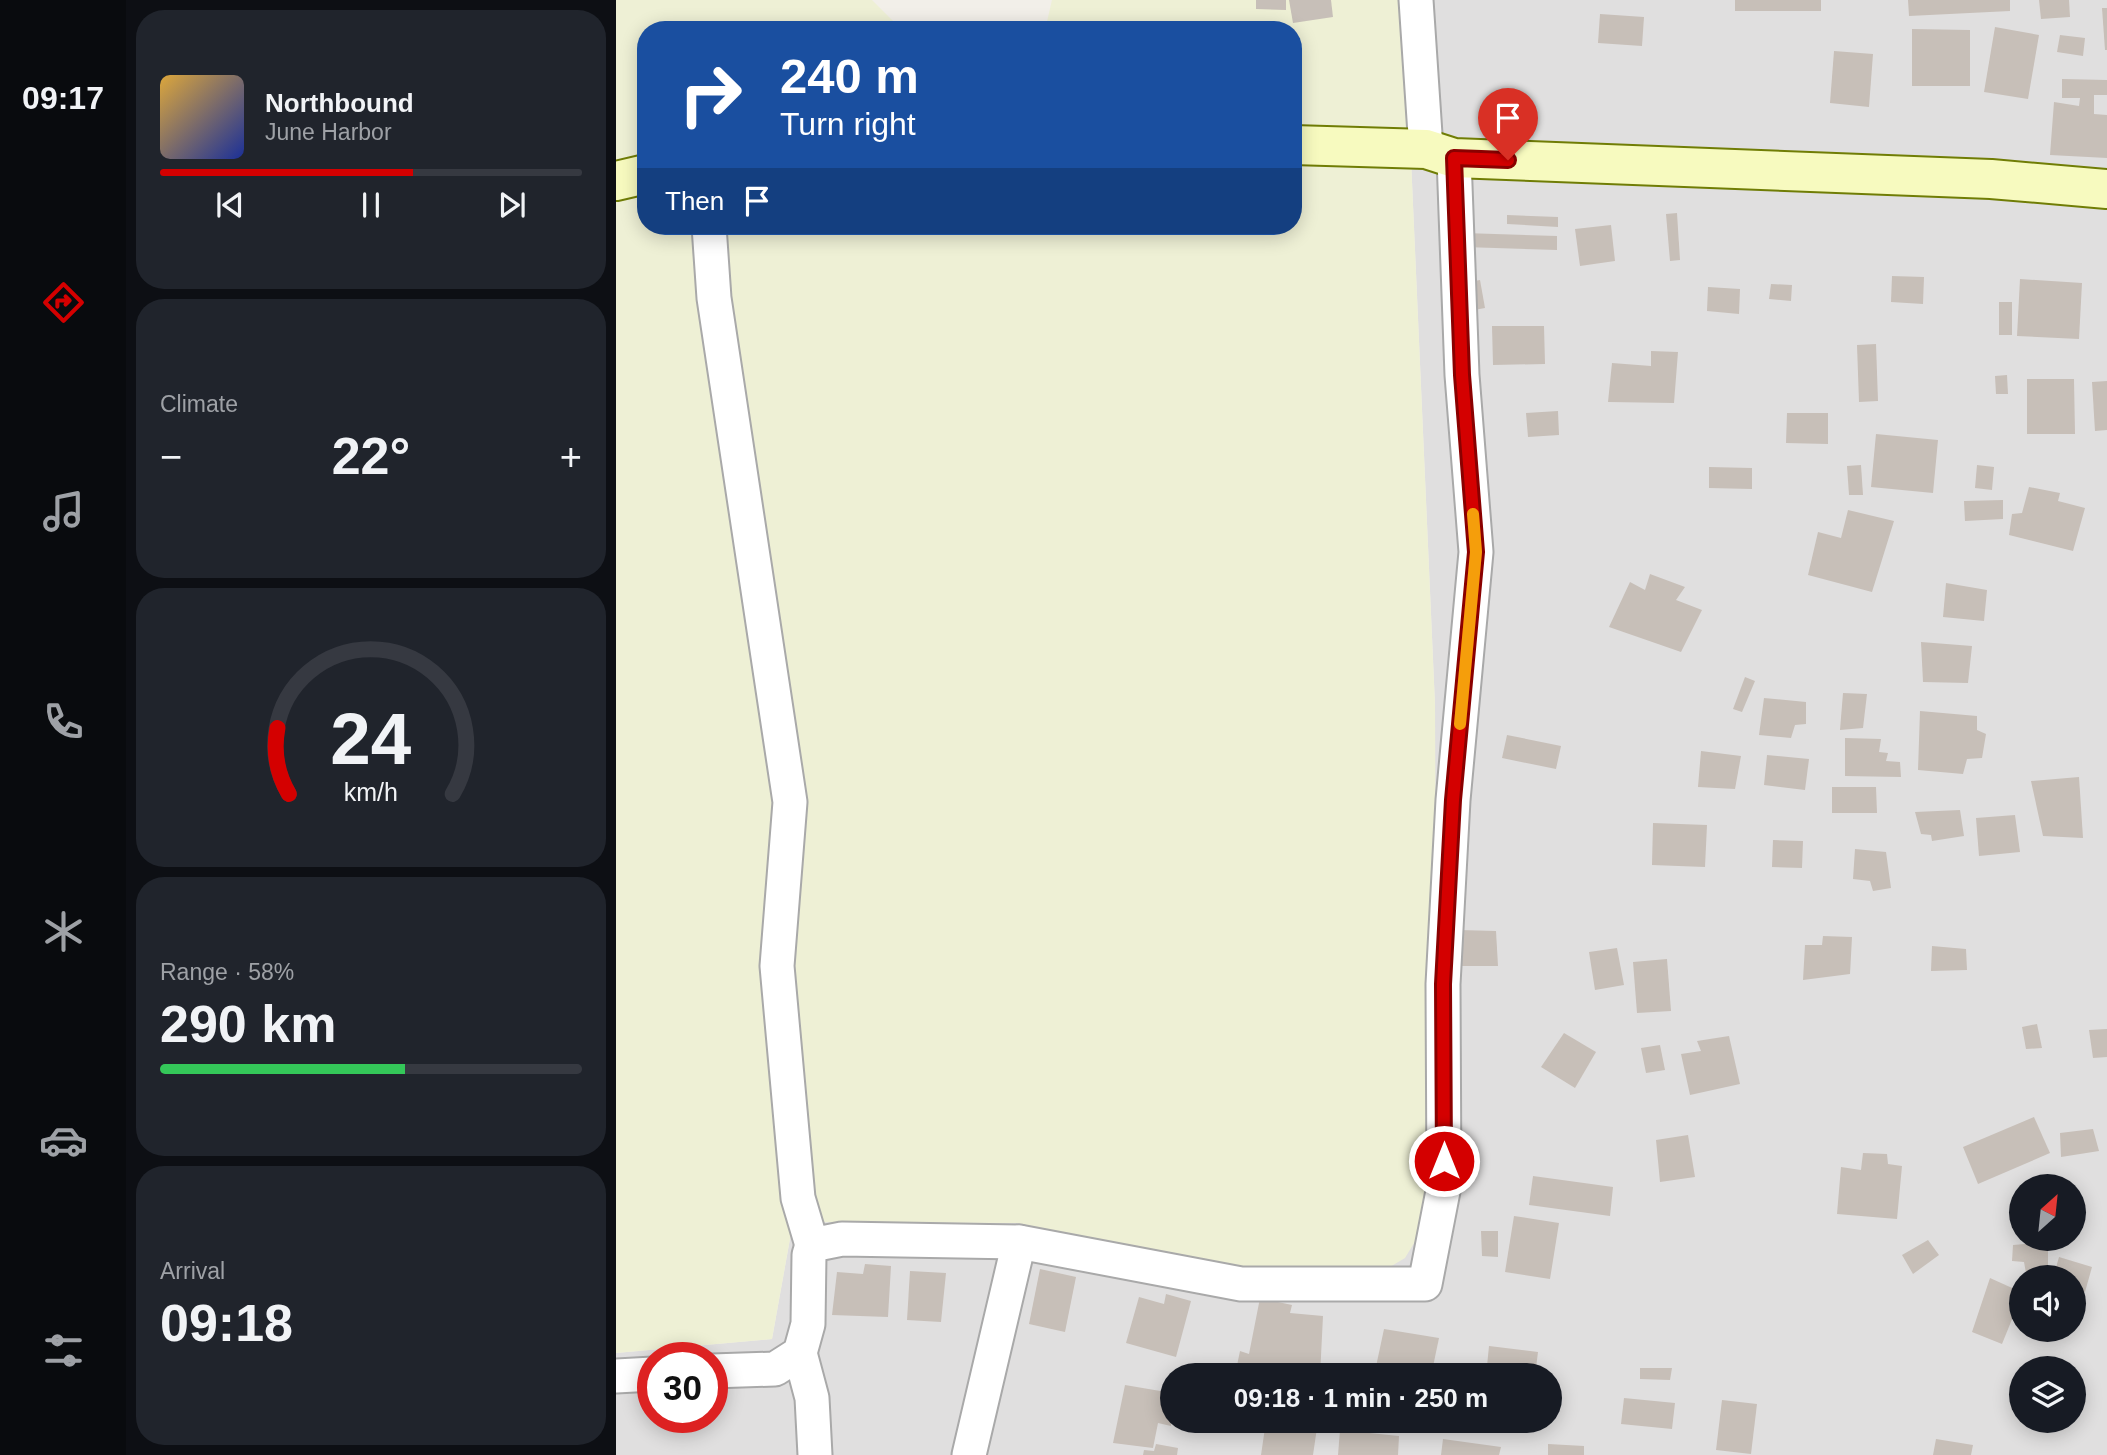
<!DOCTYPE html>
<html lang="en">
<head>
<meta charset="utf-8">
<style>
  :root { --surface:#171b24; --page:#20242c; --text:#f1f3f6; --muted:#9ea1a6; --line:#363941; --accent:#d40000 }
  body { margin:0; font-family:Arial,sans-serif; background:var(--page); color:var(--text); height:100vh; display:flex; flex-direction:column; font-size:26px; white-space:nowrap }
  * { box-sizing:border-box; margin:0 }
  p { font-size:23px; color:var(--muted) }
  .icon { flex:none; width:38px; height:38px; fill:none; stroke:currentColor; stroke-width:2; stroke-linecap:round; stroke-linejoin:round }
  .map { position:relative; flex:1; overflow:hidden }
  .side { display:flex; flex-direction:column; gap:10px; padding:10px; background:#0d0f14; width:490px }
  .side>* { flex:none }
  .guide { position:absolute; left:21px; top:21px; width:665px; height:214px; border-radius:28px; box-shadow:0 4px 18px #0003; background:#1a4fa0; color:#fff; overflow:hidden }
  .needle { width:46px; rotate:27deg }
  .tools { position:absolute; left:1393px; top:1174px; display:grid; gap:14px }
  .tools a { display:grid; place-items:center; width:77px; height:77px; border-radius:50%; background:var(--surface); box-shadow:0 4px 18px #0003; font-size:35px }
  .speed { position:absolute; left:21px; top:1342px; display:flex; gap:14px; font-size:35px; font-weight:700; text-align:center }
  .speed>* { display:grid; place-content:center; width:91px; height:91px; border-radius:50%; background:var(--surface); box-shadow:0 4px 18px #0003; line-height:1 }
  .speed .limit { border:10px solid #d22; background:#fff; color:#111 }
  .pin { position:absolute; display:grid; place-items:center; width:60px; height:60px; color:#fff; margin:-72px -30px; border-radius:50% 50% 50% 0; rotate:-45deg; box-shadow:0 0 7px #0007 }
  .pin .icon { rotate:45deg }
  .me { position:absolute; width:77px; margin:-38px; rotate:0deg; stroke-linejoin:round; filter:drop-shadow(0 0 5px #0008) }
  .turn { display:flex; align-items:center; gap:24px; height:147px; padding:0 28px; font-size:32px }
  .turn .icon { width:91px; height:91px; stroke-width:2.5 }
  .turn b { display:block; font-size:49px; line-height:60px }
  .then { display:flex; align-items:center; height:66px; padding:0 28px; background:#0003; gap:14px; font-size:26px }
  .big { font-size:52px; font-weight:700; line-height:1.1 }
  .side .card { flex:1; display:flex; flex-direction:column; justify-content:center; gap:10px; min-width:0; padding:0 24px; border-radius:28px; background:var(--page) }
  .side .dial { align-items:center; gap:0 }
  .dial svg { height:182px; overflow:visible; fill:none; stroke:var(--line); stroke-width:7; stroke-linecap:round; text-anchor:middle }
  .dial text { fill:var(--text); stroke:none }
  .song { display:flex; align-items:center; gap:21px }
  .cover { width:84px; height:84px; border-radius:10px; background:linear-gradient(135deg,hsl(40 70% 55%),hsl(230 70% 35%)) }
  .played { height:7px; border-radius:4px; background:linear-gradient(90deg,var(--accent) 60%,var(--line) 60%) }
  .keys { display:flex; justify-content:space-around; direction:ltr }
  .heat { display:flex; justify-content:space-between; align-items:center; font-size:38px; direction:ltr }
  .charge { height:10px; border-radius:5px; background:linear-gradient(90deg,#34c759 58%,var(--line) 0) }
  .trip { position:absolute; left:544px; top:1363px; width:402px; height:70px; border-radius:35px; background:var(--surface); box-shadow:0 4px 18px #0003; font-weight:700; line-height:70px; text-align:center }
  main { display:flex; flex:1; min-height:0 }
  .menu { display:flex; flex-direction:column; width:126px; justify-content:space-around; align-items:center; background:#090b0e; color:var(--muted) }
  .menu .icon { width:49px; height:49px }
  .menu .active { color:var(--accent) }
  .menu b { font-size:32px; color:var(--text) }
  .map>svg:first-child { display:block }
  .residential { fill:#e0dfdf; fill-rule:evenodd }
  .farmland { fill:#eef0d5 }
  .building { fill:#c7bfb8 }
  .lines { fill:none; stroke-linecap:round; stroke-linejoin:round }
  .street-casing { stroke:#a9a9a9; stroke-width:37 }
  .secondary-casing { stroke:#707d05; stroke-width:42 }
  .street { stroke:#fff; stroke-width:33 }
  .secondary { stroke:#f7fabf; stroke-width:38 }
  .route-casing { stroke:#8a0000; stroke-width:18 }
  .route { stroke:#d40000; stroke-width:12 }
  .slow { stroke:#f59e0b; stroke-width:12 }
</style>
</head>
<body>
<main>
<nav class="menu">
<b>09:17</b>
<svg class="icon active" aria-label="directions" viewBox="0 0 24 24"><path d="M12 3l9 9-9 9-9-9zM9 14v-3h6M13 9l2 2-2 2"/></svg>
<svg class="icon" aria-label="music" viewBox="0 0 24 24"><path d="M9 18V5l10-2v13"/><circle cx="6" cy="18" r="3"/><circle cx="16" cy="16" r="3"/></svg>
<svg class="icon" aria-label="phone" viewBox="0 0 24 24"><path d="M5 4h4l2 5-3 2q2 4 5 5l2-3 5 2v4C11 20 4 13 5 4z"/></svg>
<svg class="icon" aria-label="climate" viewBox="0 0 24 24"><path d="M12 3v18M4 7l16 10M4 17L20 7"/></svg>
<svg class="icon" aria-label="car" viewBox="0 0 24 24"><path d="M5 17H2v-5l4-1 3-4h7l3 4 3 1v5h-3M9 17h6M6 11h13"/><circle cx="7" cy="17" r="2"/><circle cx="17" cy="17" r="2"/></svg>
<svg class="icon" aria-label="filters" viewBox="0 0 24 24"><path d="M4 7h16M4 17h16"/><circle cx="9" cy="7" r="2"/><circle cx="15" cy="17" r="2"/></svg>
</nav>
<section class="side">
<div class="card">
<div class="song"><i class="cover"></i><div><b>Northbound</b><p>June Harbor</p></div></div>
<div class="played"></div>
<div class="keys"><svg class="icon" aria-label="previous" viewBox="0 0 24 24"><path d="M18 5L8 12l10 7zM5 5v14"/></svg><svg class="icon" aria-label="pause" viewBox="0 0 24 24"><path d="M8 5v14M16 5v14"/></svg><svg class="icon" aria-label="next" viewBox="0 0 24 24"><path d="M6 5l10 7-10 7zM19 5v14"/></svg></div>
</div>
<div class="card"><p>Climate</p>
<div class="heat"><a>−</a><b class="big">22°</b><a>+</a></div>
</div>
<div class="card dial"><svg viewBox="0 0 100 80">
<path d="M14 69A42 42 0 1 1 86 69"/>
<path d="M14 69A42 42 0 0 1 9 40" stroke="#d40000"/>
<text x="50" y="56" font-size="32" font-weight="700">24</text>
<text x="50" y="72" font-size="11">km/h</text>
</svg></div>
<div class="card"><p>Range · 58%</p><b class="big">290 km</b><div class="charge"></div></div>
<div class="card"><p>Arrival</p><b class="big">09:18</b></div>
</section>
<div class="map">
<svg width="1491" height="1455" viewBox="0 0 1491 1455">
  <rect width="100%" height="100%" fill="#f2efe9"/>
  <path class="residential" d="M788,0H1491V1455H0V1353L156,1339L177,1222L401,1223L617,1266L819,705ZM1405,1186H1458V1239H1405ZM1405,1278H1458V1330H1405ZM37,1358H96V1418H37ZM1405,1368H1458V1421H1405ZM556,1376H934V1421H556Z"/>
  <path class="farmland" d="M0,0H256L284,28L316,30H30V226H677V30H429L436,0H788L819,705L820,929L809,1225L789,1258L762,1274L617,1266L401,1223L177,1222L156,1339L0,1353Z"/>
  <g class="building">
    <path d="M640,0H670V10L640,9Z"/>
    <path d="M673,0H715L717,17L677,23Z"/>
    <rect x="1119" y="0" width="86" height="11"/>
    <path d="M1292,0H1394V11L1293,16Z"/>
    <path d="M1423,0H1453L1454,17L1425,19Z"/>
    <path d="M1486,8H1491V50H1489Z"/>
    <path d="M984,14L1028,17L1026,46L982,43Z"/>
    <path d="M1379,27L1423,35L1412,99L1368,92Z"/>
    <path d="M1296,29L1354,30V86H1296Z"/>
    <path d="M1444,35L1469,38L1467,56L1441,52Z"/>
    <path d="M1218,51L1257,54L1253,107L1214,103Z"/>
    <path d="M1446,79L1491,80V95H1478V114L1491,115V158L1434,155L1438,102L1463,106L1464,98H1446Z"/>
    <path d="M1061,213L1064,260L1054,261L1050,214Z"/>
    <path d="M891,215L942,217V227L891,224Z"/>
    <path d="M995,225L999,261L964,266L959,229Z"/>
    <path d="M848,233L941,236V250L848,247Z"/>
    <path d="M1276,276L1308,277L1307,304L1275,302Z"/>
    <path d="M1404,279L1466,283L1463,339L1401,336Z"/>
    <path d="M864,280L869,308L858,310L853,282Z"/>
    <path d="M1155,284L1176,285L1175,301L1153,299Z"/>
    <path d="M1092,287L1124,289L1123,314L1091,311Z"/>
    <rect x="1383" y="302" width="13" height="33"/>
    <path d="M876,326H928L929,364L877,365Z"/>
    <path d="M1260,344L1262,401L1243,402L1241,345Z"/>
    <path d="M1035,351L1062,352L1058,403L992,402L996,363L1035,366Z"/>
    <path d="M1391,375L1392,394H1380L1379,376Z"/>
    <path d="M1411,379H1458L1459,434H1411Z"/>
    <path d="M1491,381V430L1479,431L1476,382Z"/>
    <path d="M942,411L943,435L912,437L910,413Z"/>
    <path d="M1171,413H1212V444L1170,443Z"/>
    <path d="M1260,434L1322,440L1317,493L1255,487Z"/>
    <path d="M1245,465L1247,495H1233L1231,466Z"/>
    <path d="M1361,465L1378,467L1376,490L1359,488Z"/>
    <path d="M1093,467L1136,468V489L1093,488Z"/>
    <path d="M1413,487L1444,493L1442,501L1469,508L1457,551L1393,535L1396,514L1406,513Z"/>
    <path d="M1387,500V519L1349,521L1348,501Z"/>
    <path d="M1232,510L1278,521L1256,592L1192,575L1202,532L1225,538Z"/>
    <path d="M1034,574L1069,587L1060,600L1086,610L1065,652L993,627L1014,582L1029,590Z"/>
    <path d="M1330,583L1371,590L1368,621L1327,617Z"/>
    <path d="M1305,642L1356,646L1352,683L1307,682Z"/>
    <path d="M1129,677L1139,681L1126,712L1117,709Z"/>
    <path d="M1227,693L1251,694L1247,728L1224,730Z"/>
    <path d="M1148,698L1190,702V724L1179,725L1175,738L1143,735Z"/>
    <path d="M1304,711L1361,716V730L1370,734L1366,758L1351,759L1347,774L1302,770Z"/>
    <path d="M891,735L945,746L940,769L886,758Z"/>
    <path d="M1229,738L1265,739L1263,752L1272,753L1270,761L1284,762L1285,777L1229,776Z"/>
    <path d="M1085,751L1125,756L1119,789L1082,787Z"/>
    <path d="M1151,755L1193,759L1189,790L1148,785Z"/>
    <path d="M1463,777L1467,838L1427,836L1415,781Z"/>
    <path d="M1216,787H1260L1261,813H1216Z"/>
    <path d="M1344,810L1348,836L1316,841L1315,835L1305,834L1299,812Z"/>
    <path d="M1399,815L1404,852L1363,856L1360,818Z"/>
    <path d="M1037,823L1091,825L1089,867L1036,865Z"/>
    <path d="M1157,840L1187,841L1186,868L1156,867Z"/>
    <path d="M1239,849L1270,852L1275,888L1257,891L1254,881L1237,879Z"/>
    <path d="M843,930L880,931L882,966H840Z"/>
    <path d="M1207,936L1236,937L1234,974L1187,980L1189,945H1206Z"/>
    <path d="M1316,946L1350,949L1351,970L1315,971Z"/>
    <path d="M1001,948L1008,985L979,990L973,952Z"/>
    <path d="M1051,959L1055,1011L1021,1013L1017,962Z"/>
    <path d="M1421,1024L1426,1048L1410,1049L1406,1027Z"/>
    <path d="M1491,1029V1057L1477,1058L1473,1030Z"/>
    <path d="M948,1033L980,1052L959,1088L925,1067Z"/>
    <path d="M1113,1036L1124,1084L1074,1095L1065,1054L1085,1051L1081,1041Z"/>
    <path d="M1044,1045L1049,1070L1030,1073L1025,1048Z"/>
    <path d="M1418,1117L1434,1153L1362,1184L1347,1147Z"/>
    <path d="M1477,1129L1483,1151L1445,1157L1444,1133Z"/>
    <path d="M1072,1135L1079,1177L1044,1182L1040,1140Z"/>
    <path d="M1247,1153L1271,1154L1272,1164L1286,1166L1281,1219L1221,1214L1225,1167L1245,1170Z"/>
    <path d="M917,1176L997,1187L994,1216L913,1205Z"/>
    <path d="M898,1216L943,1223L934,1279L889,1272Z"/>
    <path d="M865,1231H882V1257L866,1256Z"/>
    <path d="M1312,1240L1323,1255L1297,1274L1286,1255Z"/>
    <path d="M1410,1241L1432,1242V1274L1410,1273L1408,1262L1396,1261L1397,1245L1409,1244Z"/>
    <path d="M1443,1257L1476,1267L1469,1292L1458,1288V1278H1437Z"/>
    <path d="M249,1264L275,1266L272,1317L216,1315L221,1272L247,1274Z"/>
    <path d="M424,1269L460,1277L449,1332L413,1324Z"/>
    <path d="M294,1271L330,1273L325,1322L291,1320Z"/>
    <path d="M1374,1278L1405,1292V1297L1386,1344L1356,1332Z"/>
    <path d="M550,1294L575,1301L560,1357L510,1343L523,1297L548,1304Z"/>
    <path d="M644,1298L676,1305L674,1313L707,1316L704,1376L619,1375L624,1351L633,1354Z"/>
    <path d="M768,1329L823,1338L815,1376H758Z"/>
    <path d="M873,1346L922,1352L919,1376H870Z"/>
    <path d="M1024,1368H1056L1054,1380L1024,1379Z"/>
    <path d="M509,1385L556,1393L555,1426L542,1423L537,1448L497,1443Z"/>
    <path d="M1008,1398L1059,1403L1056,1429L1005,1424Z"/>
    <path d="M1106,1400L1141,1404L1135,1454L1100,1450Z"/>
    <path d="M650,1421H702L697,1455H645Z"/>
    <path d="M724,1430L783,1436L782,1455H722Z"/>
    <path d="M827,1439L885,1447L883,1455H825Z"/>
    <path d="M1320,1439L1357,1445L1355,1455H1317Z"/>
    <path d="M540,1444L562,1448L561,1455H527L528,1450L538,1451Z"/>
    <path d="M932,1444L968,1446V1455H932Z"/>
  </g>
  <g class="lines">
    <g class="street-casing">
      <g id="street">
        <path d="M800,0L810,149"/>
        <path d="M93,226L98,298L174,802L161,966L182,1198L196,1245"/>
        <path d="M184,1353L196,1398L199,1455"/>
        <path d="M96,1371L159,1369L184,1353L192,1324L193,1255L196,1245L226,1239L403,1242L625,1284H809L828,1186L827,984L837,800L860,552L846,375L838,158"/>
        <path d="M0,1376L37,1374"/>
        <path d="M353,1455L403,1242"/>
      </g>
    </g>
    <g class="secondary-casing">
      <g id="secondary">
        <path d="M677,145L810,149L838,158L1375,179L1491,189"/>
        <path d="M0,181L30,174"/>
      </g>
    </g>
    <use href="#street" class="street"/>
    <use href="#secondary" class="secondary"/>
  </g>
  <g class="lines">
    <g class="route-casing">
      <path id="route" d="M828,1161L827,984L837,800L860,552L846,375L838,158L892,160"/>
    </g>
    <use href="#route" class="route"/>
    <path class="slow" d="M844,724L860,552L857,514"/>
  </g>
</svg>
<div class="tools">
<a><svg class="needle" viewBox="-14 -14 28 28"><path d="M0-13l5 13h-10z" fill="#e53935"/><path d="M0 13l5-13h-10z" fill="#9ea1a6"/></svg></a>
<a><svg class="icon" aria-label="sound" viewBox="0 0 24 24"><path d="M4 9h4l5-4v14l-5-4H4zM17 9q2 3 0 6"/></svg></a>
<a><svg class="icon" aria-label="layers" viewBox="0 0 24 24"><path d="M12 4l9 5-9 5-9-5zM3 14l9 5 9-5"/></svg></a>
</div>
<div class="speed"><div class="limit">30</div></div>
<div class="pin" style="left:892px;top:160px;background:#d93025"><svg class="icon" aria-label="arrive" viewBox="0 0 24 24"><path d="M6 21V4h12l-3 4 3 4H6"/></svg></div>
<svg class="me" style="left:828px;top:1161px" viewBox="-20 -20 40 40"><circle r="17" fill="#d40000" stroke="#fff" stroke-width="3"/><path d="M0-11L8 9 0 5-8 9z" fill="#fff"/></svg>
<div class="trip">09:18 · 1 min · 250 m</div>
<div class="guide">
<div class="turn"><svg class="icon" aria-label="right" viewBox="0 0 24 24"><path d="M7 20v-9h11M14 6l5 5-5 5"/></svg><div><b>240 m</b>Turn right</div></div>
<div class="then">Then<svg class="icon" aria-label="arrive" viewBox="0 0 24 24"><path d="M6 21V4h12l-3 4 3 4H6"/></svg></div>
</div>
</div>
</main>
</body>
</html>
